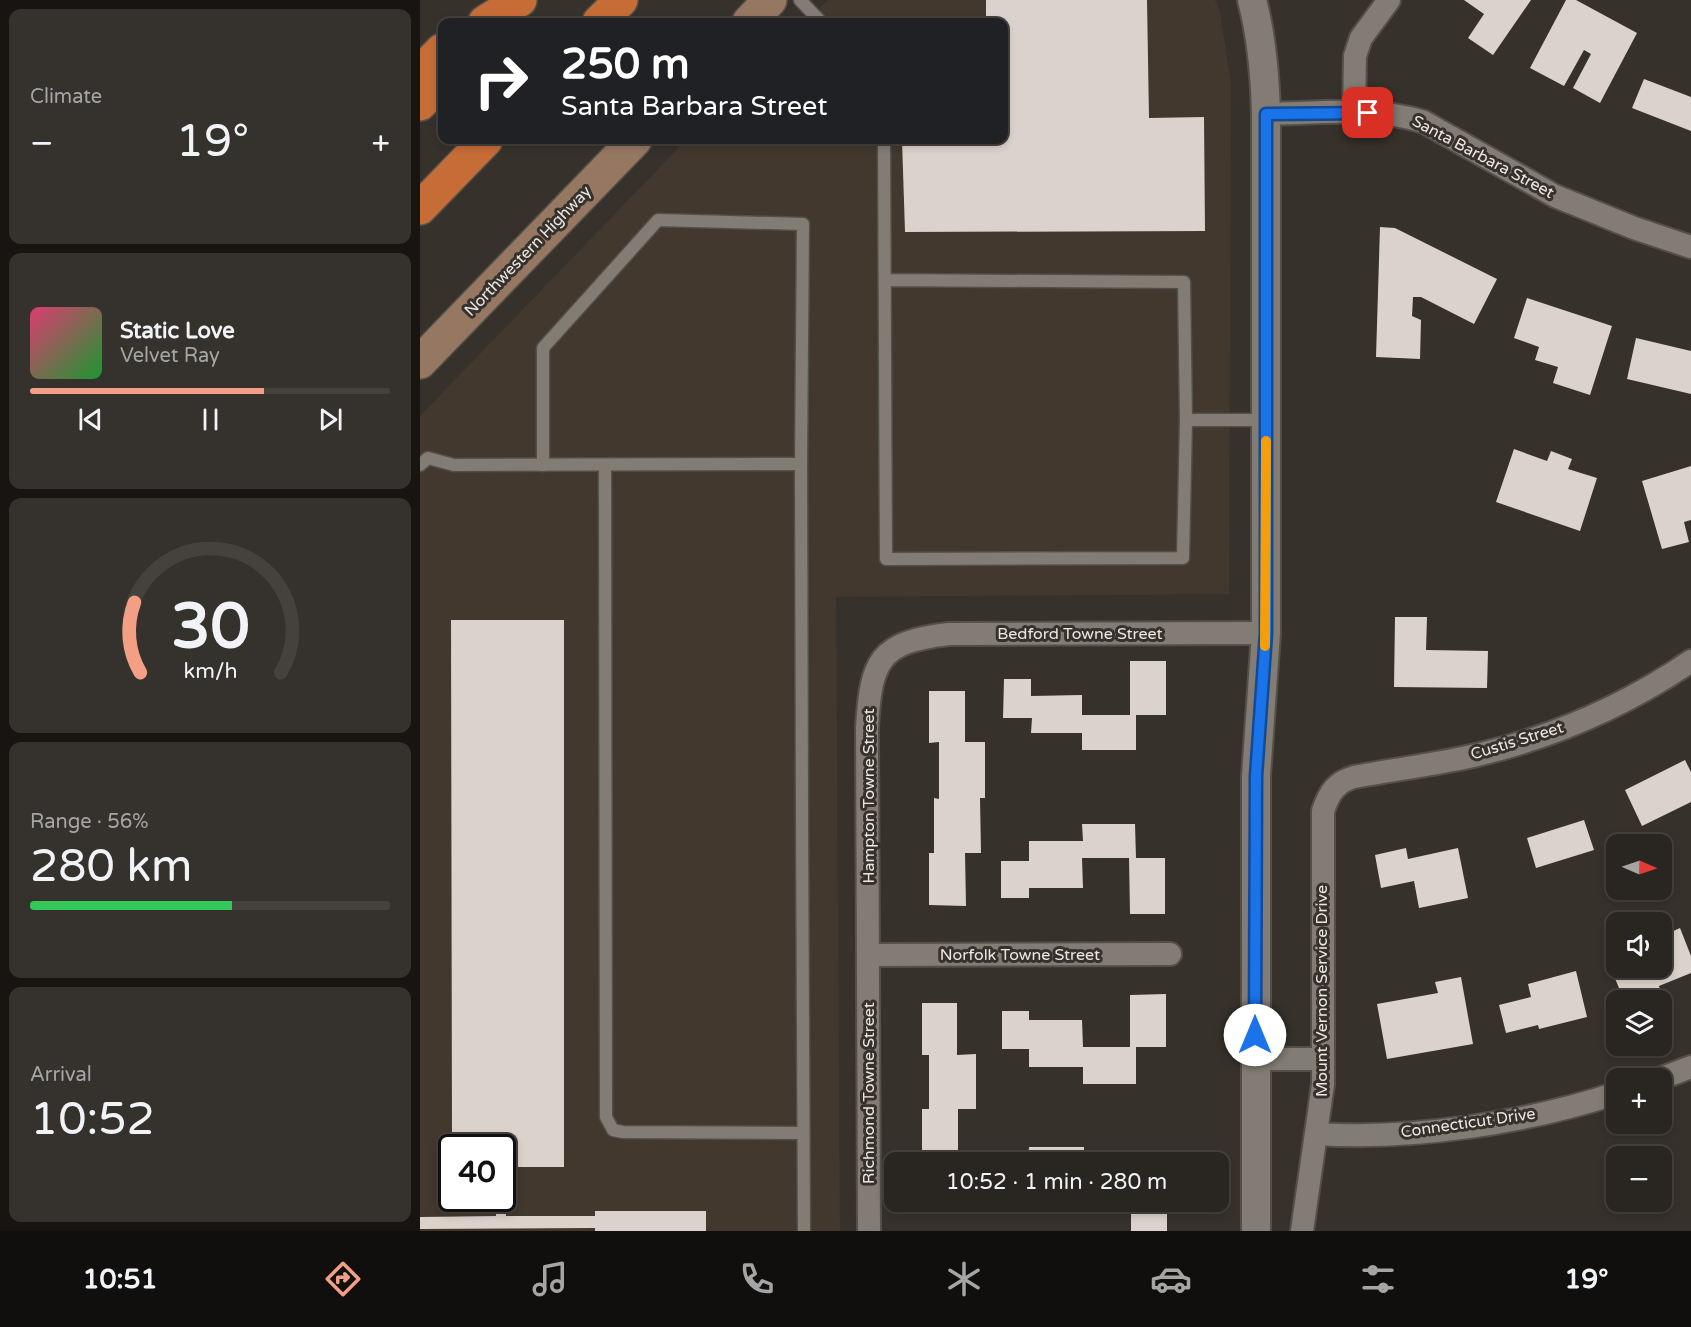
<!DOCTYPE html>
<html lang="en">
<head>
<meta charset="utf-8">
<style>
  :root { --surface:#292520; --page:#35312d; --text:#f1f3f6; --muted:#a5a5a5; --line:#45423e; --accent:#f39f85 }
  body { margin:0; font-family:"Varela Round",sans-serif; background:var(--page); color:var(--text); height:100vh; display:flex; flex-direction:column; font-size:22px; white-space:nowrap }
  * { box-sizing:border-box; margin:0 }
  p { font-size:20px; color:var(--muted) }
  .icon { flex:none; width:33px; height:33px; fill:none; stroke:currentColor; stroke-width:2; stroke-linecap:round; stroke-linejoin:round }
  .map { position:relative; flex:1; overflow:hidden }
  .side { display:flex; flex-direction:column; gap:9px; padding:9px; background:#171412; width:420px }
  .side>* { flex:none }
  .top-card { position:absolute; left:18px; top:18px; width:570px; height:126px; border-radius:12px; box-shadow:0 3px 9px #0003,0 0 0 2px var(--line); background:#202124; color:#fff; overflow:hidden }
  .needle { width:39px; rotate:92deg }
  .controls { position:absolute; left:1186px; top:834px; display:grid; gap:12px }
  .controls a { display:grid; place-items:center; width:66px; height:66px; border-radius:12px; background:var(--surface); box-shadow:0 3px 9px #0003,0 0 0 2px var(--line); font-size:30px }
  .speed { position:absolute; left:18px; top:1134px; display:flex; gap:12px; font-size:30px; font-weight:700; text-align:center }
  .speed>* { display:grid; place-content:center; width:78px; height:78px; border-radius:50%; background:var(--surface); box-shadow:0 3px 9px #0003,0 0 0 2px var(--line); line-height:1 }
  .speed .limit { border:3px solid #111; border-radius:9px; background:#fff; color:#111 }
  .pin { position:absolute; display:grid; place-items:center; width:51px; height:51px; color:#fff; margin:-26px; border-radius:12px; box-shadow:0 3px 9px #0006 }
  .me { position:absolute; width:66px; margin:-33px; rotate:0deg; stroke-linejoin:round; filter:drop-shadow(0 0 4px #0008) }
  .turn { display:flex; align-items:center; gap:21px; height:126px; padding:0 24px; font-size:27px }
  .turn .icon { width:78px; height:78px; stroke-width:2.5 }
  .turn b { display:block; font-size:42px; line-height:51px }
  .big { font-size:45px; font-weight:600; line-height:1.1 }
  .side .tile { flex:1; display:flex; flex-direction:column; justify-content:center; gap:9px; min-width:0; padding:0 21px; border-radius:12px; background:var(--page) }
  .side .dial { align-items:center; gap:0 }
  .dial svg { height:156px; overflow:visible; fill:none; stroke:var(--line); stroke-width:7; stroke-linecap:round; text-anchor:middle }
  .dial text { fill:var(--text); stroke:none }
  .song { display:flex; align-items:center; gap:18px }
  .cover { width:72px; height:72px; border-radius:9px; background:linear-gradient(135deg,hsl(340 70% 55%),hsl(130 70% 35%)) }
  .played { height:6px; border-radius:3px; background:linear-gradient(90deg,var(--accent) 65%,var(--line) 65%) }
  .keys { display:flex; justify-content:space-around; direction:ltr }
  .heat { display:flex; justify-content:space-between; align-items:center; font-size:33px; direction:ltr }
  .charge { height:9px; border-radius:4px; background:linear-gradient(90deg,#34c759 56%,var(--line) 0) }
  .trip { position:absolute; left:464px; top:1152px; width:345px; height:60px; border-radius:12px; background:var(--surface); box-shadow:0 3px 9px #0003,0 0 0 2px var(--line); font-weight:600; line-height:60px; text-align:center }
  .tab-bar { display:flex; height:96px; justify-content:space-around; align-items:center; background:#100f0d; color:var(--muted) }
  .tab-bar .icon { width:42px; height:42px }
  .tab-bar .on { color:var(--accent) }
  .tab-bar b { font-size:27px; color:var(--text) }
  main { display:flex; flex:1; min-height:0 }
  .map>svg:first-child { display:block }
  .built { fill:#42382d; fill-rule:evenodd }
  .building { fill:#dcd2cc }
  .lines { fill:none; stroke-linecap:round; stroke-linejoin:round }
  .service-casing { stroke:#534f49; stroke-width:15 }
  .minor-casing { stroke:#534f49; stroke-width:26 }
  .tertiary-casing { stroke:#534f49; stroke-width:32 }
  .secondary-casing { stroke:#534f49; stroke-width:36 }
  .motorway-casing { stroke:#534f49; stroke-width:36 }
  .service { stroke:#827c74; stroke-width:12 }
  .minor { stroke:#827c74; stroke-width:22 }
  .tertiary { stroke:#827c74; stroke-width:28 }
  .secondary { stroke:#967762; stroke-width:33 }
  .motorway { stroke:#c66c37; stroke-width:33 }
  .route-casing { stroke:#114b97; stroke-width:15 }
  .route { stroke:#1a73e8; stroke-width:10 }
  .slow { stroke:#f59e0b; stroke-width:10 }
  .labels { text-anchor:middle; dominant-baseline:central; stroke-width:6; stroke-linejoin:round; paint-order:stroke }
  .street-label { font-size:16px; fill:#eae7e2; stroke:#37312b }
</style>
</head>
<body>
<main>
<section class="side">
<div class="tile"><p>Climate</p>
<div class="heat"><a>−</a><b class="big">19°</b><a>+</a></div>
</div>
<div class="tile">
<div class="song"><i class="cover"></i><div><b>Static Love</b><p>Velvet Ray</p></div></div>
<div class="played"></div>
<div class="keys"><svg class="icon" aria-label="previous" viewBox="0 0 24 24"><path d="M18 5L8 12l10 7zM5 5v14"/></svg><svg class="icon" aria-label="pause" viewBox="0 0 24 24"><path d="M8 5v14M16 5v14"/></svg><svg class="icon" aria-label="next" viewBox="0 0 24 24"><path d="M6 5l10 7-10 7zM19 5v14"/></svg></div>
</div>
<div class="tile dial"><svg viewBox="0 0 100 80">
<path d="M14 69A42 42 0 1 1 86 69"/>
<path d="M14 69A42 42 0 0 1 11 33" stroke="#f39f85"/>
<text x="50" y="56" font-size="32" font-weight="700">30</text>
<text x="50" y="72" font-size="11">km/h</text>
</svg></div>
<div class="tile"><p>Range · 56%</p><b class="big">280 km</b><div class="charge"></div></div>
<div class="tile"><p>Arrival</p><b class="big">10:52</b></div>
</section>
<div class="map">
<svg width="1271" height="1231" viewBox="0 0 1271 1231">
  <rect width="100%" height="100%" fill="#37312b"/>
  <path class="built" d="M408,0H795L800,12L811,83L809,594L416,597L420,1231H0V416L266,140H584V22H386ZM32,1148H82V1198H32Z"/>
  <g class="building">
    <path d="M566,0H727L729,118L784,117L785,231L485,232L482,140H584V22H566Z"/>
    <path d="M1044,0H1111L1073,55L1048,38L1064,14Z"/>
    <path d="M1146,0H1156L1217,33L1180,103L1153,88L1171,54L1164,50L1144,86L1110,68Z"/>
    <path d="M1224,79L1271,97V131L1212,108Z"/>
    <path d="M960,227L975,228L1077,279L1054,324L1001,297H993L992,316L1001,320L1000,359L956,357Z"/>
    <path d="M1107,298L1192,326L1170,395L1133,383L1138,367L1115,360L1119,347L1094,338Z"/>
    <path d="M1216,338L1271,351V394L1207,379Z"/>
    <path d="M1094,449L1127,461L1131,451L1152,459L1148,469L1177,478L1160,531L1076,502Z"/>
    <path d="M1271,466V520L1264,522L1269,542L1242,549L1222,481Z"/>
    <path d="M975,617H1007L1006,650L1068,651L1067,688L974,687Z"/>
    <path d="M31,620H144V1167H86V1216H175V1211H286V1231H175V1228L0,1229V1217L76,1216V1198H82V1148H32Z"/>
    <path d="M710,661H746V715H716V750H662V733H611L612,718H583L584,679H611V696L662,695V715H710Z"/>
    <path d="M509,691H545V742H565V798H560L561,853H545L546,906L509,905V853H514V798L519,799V742L509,743Z"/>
    <path d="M1265,760L1271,772V802L1222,826L1205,790Z"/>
    <path d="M1164,820L1174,850L1116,868L1107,838Z"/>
    <path d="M662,824H715L716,858H745V914H710L709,858H662L663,888H609V898H581V861H609V841H663Z"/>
    <path d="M986,848L988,859L1038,848L1048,898L999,908L994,881L961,888L955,855Z"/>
    <path d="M1260,928L1271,956V973L1239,986L1241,993L1224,1000H1204L1194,976L1214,968H1242V936Z"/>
    <path d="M1156,971L1167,1017L1119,1029L1118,1025L1086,1033L1079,1005L1111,997L1108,984Z"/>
    <path d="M1041,977L1053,1044L967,1059L957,1004L1018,993L1015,982Z"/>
    <path d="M746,994V1047H716V1084H663V1067H609V1049H582V1011H609V1020H662L663,1047H710V995Z"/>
    <path d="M502,1003H537V1055L556,1054V1109H538V1162H502V1109H509V1055H502Z"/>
    <path d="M609,1147H664V1162H608Z"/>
    <rect x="711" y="1202" width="36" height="29"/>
  </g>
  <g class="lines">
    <g class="service-casing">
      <g id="service">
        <path d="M380,0L401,22"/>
        <path d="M464,140L466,559L763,558L766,420L764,282L466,280"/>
        <path d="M766,420H846"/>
        <path d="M0,465L8,458L34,465L381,464C383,720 381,975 384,1231"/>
        <path d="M123,465V348L238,220L383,224L381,464"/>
        <path d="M185,465L186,1117L193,1130L203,1132L383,1133"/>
      </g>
    </g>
    <g class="minor-casing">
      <g id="minor">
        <path d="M934,113L935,56L941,38L969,0"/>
        <path d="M846,114C896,113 956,106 1004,122L1135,196L1214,228L1271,247"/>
        <path d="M449,955L750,954"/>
        <path d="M835,1059H903"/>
        <path d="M1242,1078L1271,1067"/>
        <path d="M897,1134C992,1140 1107,1123 1197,1093"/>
        <path d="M449,1231L447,728C451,660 459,642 529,634L846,633"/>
        <path d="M882,1231L903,1084V811C909,793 916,782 934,777C977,769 1020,764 1061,754C1135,736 1208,704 1271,661"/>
      </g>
    </g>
    <g class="tertiary-casing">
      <path id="tertiary" d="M832,0C842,38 845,75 846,114V633L836,776V1231"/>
    </g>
    <g class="secondary-casing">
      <g id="secondary">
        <path d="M329,22L350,0"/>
        <path d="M0,362L215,140"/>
      </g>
    </g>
    <g class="motorway-casing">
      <g id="motorway">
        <path d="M65,22L100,0"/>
        <path d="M179,22L201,0"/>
        <path d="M0,72L22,50"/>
        <path d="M0,104L22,81"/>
        <path d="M0,208L66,140"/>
      </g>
    </g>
    <use href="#service" class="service"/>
    <use href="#minor" class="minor"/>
    <use href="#tertiary" class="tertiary"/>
    <use href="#secondary" class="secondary"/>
    <use href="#motorway" class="motorway"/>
  </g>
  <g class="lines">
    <g class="route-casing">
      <path id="route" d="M835,1035L836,776L846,633V114L948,113"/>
    </g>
    <use href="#route" class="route"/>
    <path class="slow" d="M845,646L846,441"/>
  </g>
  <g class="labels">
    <g class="street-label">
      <text transform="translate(1063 157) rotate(28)">Santa Barbara Street</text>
      <text transform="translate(108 251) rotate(-46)">Northwestern Highway</text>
      <text x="660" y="634">Bedford Towne Street</text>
      <text transform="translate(1097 741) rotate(-17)">Custis Street</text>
      <text transform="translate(449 796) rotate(-90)">Hampton Towne Street</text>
      <text x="600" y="955">Norfolk Towne Street</text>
      <text transform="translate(902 991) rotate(-90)">Mount Vernon Service Drive</text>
      <text transform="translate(449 1093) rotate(-90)">Richmond Towne Street</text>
      <text transform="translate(1048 1123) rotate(-8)">Connecticut Drive</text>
    </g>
  </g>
</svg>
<div class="controls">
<a><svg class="needle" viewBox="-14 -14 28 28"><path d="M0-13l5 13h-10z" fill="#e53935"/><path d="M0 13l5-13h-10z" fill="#a5a5a5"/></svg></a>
<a><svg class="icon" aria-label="sound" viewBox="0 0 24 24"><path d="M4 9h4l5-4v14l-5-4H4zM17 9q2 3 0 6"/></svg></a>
<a><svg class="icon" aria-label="layers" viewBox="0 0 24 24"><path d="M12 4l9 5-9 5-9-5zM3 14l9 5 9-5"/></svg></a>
<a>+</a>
<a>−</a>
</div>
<div class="speed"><div class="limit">40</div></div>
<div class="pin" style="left:948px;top:113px;background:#d93025"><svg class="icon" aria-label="arrive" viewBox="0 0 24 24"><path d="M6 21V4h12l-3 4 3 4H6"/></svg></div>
<svg class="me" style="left:835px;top:1035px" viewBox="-20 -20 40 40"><circle r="19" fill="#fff"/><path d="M0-13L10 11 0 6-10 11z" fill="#1a73e8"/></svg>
<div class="trip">10:52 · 1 min · 280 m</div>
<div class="top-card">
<div class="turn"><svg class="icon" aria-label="right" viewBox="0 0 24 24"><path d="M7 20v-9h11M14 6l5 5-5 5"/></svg><div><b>250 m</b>Santa Barbara Street</div></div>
</div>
</div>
</main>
<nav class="tab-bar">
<b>10:51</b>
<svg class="icon on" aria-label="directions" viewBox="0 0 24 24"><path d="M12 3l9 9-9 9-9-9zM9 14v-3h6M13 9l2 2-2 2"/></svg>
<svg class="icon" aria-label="music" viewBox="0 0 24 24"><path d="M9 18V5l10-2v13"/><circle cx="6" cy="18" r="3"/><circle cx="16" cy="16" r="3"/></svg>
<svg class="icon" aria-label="phone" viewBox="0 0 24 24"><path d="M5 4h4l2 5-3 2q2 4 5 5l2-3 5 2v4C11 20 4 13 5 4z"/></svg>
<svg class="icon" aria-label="climate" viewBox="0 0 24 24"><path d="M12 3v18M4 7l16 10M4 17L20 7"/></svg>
<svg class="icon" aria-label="car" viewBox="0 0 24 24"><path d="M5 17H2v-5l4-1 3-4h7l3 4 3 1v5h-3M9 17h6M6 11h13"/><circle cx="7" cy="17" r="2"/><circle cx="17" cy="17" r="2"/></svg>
<svg class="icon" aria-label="filters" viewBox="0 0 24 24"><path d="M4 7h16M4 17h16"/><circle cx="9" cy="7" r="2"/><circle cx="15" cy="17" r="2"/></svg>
<b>19°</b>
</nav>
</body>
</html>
